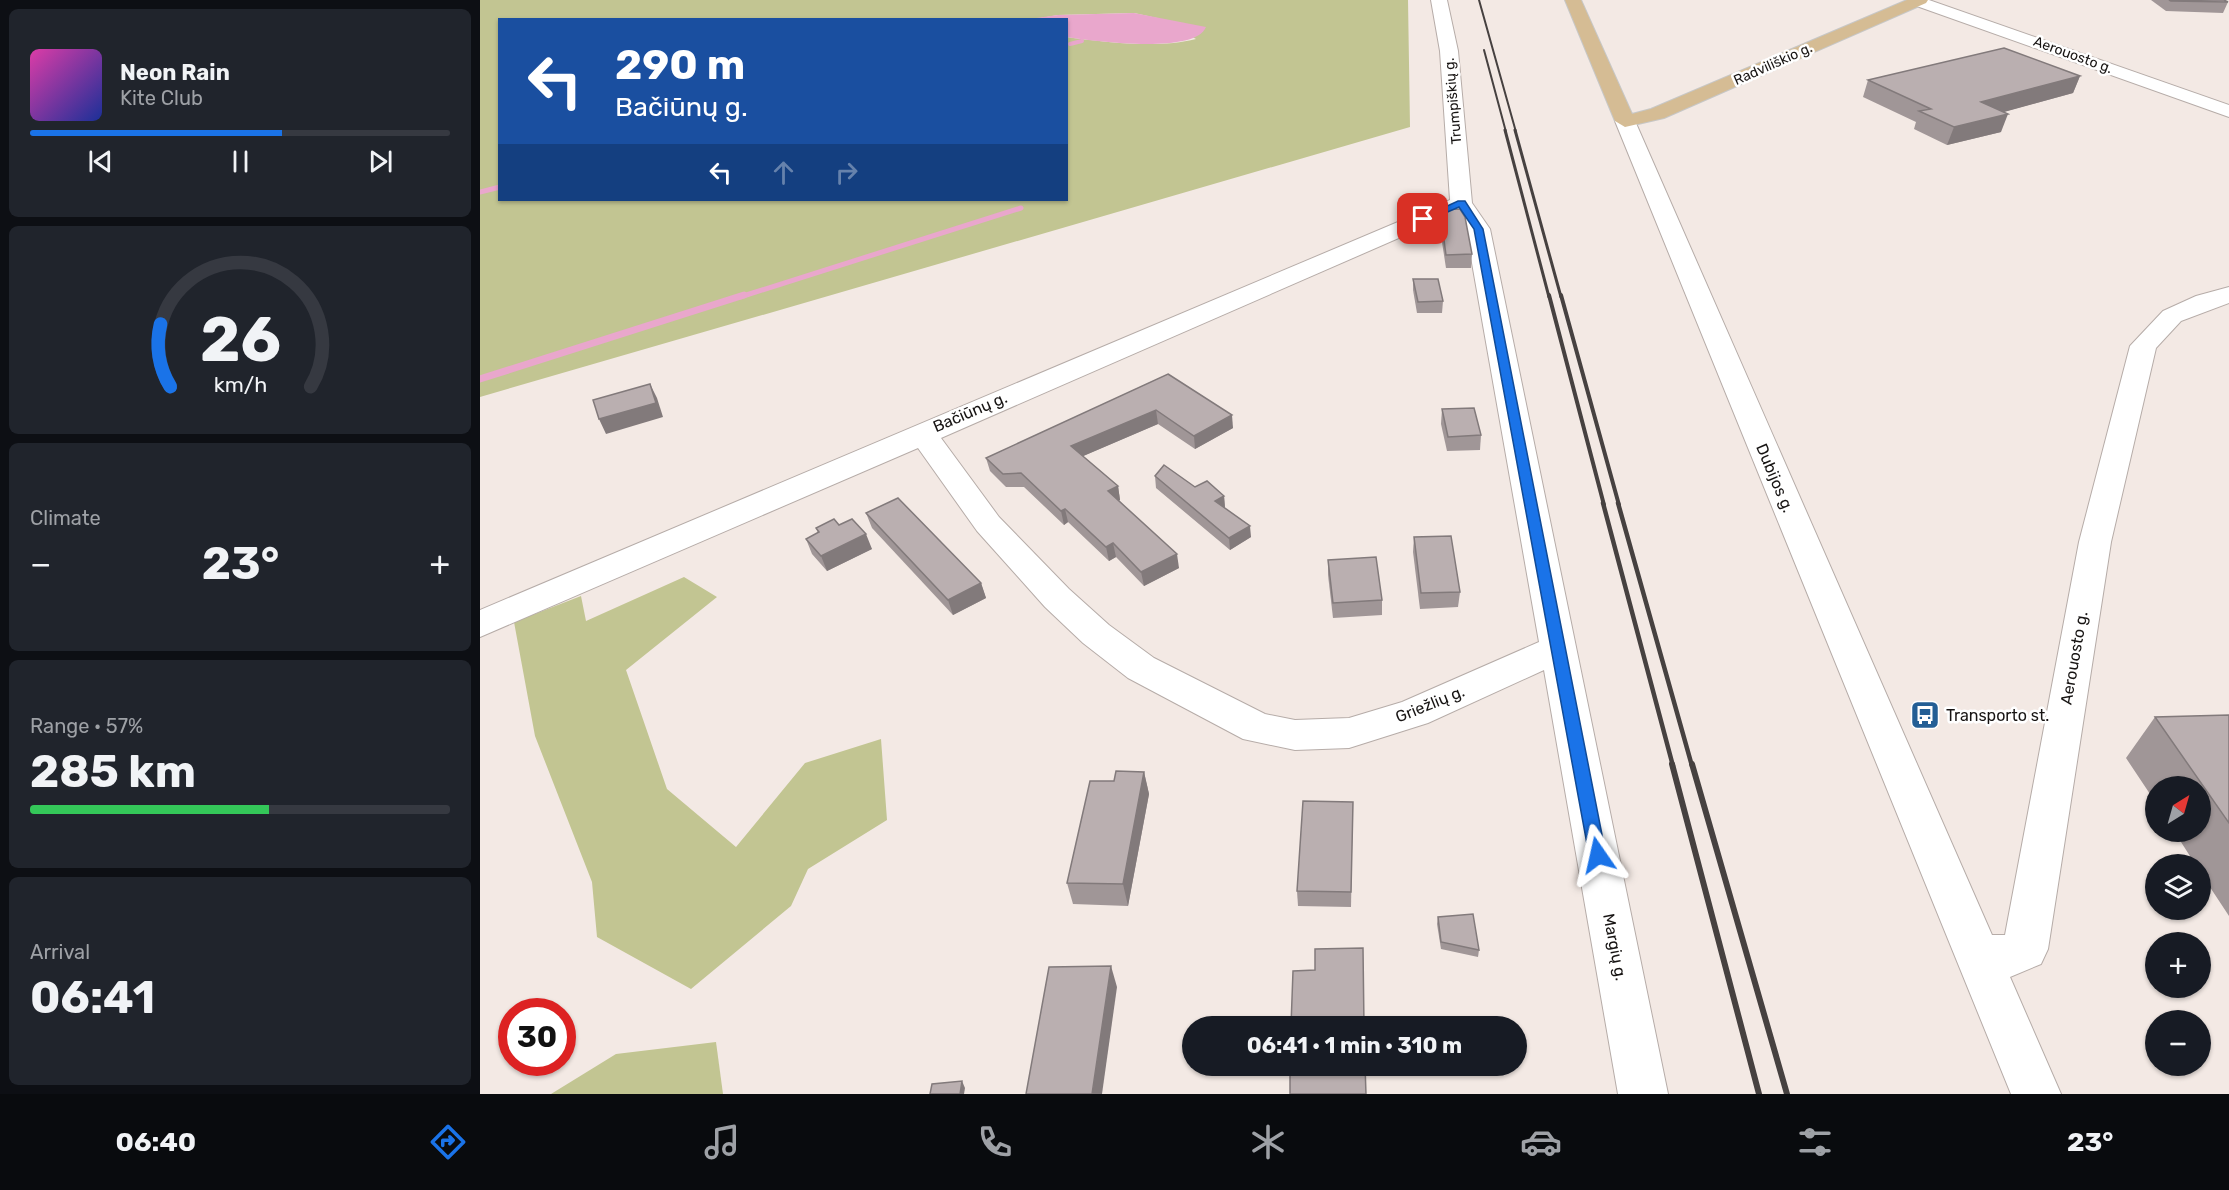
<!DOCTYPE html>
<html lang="en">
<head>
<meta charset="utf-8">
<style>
  :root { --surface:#171b24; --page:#20242c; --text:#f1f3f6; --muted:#9ea1a6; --line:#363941; --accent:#1a73e8 }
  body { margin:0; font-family:Rubik,sans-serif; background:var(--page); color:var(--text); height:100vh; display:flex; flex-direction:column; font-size:22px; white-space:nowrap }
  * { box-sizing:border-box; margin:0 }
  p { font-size:20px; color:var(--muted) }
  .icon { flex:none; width:33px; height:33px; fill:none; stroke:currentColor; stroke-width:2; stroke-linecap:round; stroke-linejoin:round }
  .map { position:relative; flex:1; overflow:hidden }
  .details { display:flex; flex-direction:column; gap:9px; padding:9px; background:#0d0f14; width:480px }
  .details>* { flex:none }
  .banner { position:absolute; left:18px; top:18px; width:570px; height:183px; border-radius:0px; box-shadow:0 2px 4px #0004; background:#1a4fa0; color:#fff; overflow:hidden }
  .needle { width:39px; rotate:37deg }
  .controls { position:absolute; left:1665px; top:776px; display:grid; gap:12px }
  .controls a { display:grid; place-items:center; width:66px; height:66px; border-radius:50%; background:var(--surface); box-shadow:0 2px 4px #0004; font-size:30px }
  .speed { position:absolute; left:18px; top:998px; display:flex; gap:12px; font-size:30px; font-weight:700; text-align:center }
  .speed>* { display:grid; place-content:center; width:78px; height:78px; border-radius:50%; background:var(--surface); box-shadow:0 2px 4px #0004; line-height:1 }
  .speed .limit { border:9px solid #d22; background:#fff; color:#111 }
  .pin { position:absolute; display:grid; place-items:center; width:51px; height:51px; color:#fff; margin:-26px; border-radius:12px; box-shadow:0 3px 9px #0006 }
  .me { position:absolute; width:66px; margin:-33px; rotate:349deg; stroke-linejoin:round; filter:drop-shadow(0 0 4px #0008) }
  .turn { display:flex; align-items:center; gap:21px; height:126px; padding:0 18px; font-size:27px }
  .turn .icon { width:78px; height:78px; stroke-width:2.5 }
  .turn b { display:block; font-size:42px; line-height:51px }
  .lanes { display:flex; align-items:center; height:57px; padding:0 18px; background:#0003; justify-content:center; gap:30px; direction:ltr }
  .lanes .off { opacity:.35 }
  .big { font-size:45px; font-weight:700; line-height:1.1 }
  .details .tile { flex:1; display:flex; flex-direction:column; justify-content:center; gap:9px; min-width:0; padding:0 21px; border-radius:9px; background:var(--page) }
  .details .dial { align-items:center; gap:0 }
  .dial svg { height:156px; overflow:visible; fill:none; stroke:var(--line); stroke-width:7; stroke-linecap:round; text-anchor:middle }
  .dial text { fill:var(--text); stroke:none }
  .song { display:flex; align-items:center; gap:18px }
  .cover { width:72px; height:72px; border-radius:9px; background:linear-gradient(135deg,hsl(320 70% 55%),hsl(230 70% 35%)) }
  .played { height:6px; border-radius:3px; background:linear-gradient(90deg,var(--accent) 60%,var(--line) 60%) }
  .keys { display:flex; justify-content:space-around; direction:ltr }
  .heat { display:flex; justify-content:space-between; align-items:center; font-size:33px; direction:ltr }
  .charge { height:9px; border-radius:4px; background:linear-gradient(90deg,#34c759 57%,var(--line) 0) }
  .trip { position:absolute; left:702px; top:1016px; width:345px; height:60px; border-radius:30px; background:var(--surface); box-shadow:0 2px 4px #0004; font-weight:700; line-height:60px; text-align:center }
  .tabs { display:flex; height:96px; justify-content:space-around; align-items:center; background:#090b0e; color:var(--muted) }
  .tabs .icon { width:42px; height:42px }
  .tabs .on { color:var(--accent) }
  .tabs b { font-size:27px; color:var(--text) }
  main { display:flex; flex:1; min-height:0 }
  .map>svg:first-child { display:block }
  .green { fill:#c2c592; fill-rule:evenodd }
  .water { fill:#e9a7cc }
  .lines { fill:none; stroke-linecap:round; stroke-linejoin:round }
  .stream-far2 { stroke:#e9a7cc; stroke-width:4 }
  .stream-far1 { stroke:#e9a7cc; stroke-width:5 }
  .stream { stroke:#e9a7cc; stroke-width:7 }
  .minor-casing { stroke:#b6aca8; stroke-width:2 }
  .major-casing { stroke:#c7c7c6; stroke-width:2 }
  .minor { fill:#fff; fill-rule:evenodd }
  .major { fill:#d5bc94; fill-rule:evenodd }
  .rail-far4 { stroke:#464140; stroke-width:2 }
  .rail-far3 { stroke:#464140; stroke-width:3 }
  .rail-far2 { stroke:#464140; stroke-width:4 }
  .rail-far1 { stroke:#464140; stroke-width:4.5 }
  .rail { stroke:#464140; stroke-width:6 }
  .wall { fill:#a09697 }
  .shaded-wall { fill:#827a7b }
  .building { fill:#baafb0; stroke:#827a7b; stroke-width:1.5 }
  .route { fill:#1a73e8; stroke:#114b97; stroke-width:1.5 }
  .labels { text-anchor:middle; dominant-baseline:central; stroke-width:5; stroke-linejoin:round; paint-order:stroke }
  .far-street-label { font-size:14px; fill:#171413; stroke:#fff }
  .street-label { font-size:16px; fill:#171413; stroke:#fff }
  .poi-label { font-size:16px; fill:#171413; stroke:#fff; text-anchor:start }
</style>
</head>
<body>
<main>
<section class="details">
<div class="tile">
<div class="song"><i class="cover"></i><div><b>Neon Rain</b><p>Kite Club</p></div></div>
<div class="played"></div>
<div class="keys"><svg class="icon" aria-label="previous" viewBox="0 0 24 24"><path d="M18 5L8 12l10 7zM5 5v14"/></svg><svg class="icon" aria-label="pause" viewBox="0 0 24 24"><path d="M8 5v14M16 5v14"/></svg><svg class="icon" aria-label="next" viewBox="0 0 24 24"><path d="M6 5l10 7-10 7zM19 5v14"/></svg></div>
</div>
<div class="tile dial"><svg viewBox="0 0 100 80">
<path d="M14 69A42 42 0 1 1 86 69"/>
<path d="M14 69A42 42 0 0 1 9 37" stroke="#1a73e8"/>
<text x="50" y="56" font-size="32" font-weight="700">26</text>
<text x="50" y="72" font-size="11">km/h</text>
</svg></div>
<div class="tile"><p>Climate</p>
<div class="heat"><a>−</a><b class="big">23°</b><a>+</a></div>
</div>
<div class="tile"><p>Range · 57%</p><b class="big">285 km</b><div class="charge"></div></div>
<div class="tile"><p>Arrival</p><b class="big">06:41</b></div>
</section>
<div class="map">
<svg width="1749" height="1094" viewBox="0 0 1749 1094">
  <rect width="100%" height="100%" fill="#f3e9e4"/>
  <g class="green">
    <path d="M0,0H928L930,127L0,397ZM654,13L677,18L716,39C678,49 624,42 586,37V200H20V20H549L578,15Z"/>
    <path d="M204,577L237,597L146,670L187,789L256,847L325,763L401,739L407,820L328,869L311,906L211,989L117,937L112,882L55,736L34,622L101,596L106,621Z"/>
    <path d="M236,1042L243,1094H71L136,1054Z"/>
  </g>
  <path class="water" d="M654,13L726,27C715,55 612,41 587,37L586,20L549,19L578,15Z"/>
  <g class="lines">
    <path class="stream-far2" d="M590,44L602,41"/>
    <g class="stream-far1">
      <path d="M0,192L20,187"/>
      <path d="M260,297L541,208"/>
    </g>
    <path class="stream" d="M0,379L264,295"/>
    <g class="minor-casing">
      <g id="minor">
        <path d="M951,0H967L978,51L992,203L1010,229L1188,1094H1138L1064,670L948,723L869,748L815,750L763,739L648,678L603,643L565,607L497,531L438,448L0,637V610L970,200L960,51ZM976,213L986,229L1059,642L922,702L869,718L815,720L785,714L674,658L629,625L589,589L519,517L461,438Z"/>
        <path d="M1430,0H1449L1749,105V117L1431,4Z"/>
        <path d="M1145,115L1155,121L1512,935H1525L1599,542L1650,346L1683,311L1716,296L1749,287V303L1701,321L1676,348L1631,542L1568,949L1561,964L1530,977L1581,1094H1531L1135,121Z"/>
      </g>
    </g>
    <g class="major-casing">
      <path id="major" d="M1085,0H1101L1152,114L1171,109L1427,0H1448L1446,3L1184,118L1145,127L1135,121Z"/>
    </g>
    <use href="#minor" class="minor"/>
    <use href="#major" class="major"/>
    <g class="rail-far4">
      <path d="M999,0L1036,132"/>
      <path d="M1004,50L1026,132"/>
    </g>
    <g class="rail-far3">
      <path d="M1025,130L1069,297"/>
      <path d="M1035,130L1081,297"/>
    </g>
    <g class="rail-far2">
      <path d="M1069,295L1124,505"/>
      <path d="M1081,295L1139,505"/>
    </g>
    <g class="rail-far1">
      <path d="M1123,503L1193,766"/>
      <path d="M1138,503L1212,766"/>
    </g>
    <g class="rail">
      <path d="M1192,764L1279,1094"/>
      <path d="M1212,764L1307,1094"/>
    </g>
  </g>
  <g class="wall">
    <path d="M1671,0H1744L1748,2L1743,13L1686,11Z"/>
    <path d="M1600,76L1593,93L1523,112L1521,132L1467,145L1434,129L1436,122L1383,97L1388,80Z"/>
    <path d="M960,210L992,254L991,268H966L959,223Z"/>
    <path d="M933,279L963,301L962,313H937L933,290Z"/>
    <path d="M688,374L753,428L715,449L678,424L603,456L638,486L640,500H639L699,568L664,586L636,557L629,561L588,522L584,525L544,487H526L510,471L506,458Z"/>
    <path d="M962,409L1001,435L1000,450L967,451L961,424Z"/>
    <path d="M675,476L715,487L744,496L745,508L771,537L750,550L676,488Z"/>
    <path d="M386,513L501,583L506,598L473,615L392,528Z"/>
    <path d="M359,525L392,549L347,571L332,554L326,539L338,533L336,528Z"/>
    <path d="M934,537L980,592L978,607L940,609L933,552Z"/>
    <path d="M848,560L902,600V615L853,618L848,575Z"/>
    <path d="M1749,715V916L1720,872V864H1715L1694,831H1720V786H1676V803L1646,758L1675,717Z"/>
    <path d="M664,772L669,794L648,906L593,904L587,883L634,781Z"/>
    <path d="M873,802L871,907L818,906L817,891Z"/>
    <path d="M958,917L999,950L998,957L961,949L957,924Z"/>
  </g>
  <g class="shaded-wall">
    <path d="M1600,76L1593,93L1495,120L1501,102Z"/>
    <path d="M1528,114L1521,132L1467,145L1474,127Z"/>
    <path d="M170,384L177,398L183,417L126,434L119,419Z"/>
    <path d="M676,410L678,424L594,460L591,446Z"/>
    <path d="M752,415L753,428L715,449L714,436Z"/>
    <path d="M638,486L640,500L631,504L628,491Z"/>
    <path d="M744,496L745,508L735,501Z"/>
    <path d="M585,509L588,522L584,525L581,511Z"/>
    <path d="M770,526L771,537L750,550L749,538Z"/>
    <path d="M386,534L392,549L347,571L341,556Z"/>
    <path d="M633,543L636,557L629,561L626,547Z"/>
    <path d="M697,554L699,568L664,586L661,572Z"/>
    <path d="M501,583L506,598L473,615L468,600Z"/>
    <path d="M664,772L669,794L648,906L643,884Z"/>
    <path d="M631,966L637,987L622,1094H612Z"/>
    <path d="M482,1081L485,1088L484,1094H480Z"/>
  </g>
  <g class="building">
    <path d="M1689,0H1744L1748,2L1691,1Z"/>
    <path d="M1524,48L1600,76L1501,102L1528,114L1474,127L1439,111L1451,109L1388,80Z"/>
    <path d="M980,209L985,217L992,254L966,255L960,210Z"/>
    <path d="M933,279H958L963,301L938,302Z"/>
    <path d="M688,374L752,415L714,436L676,410L591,446L638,486L628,491L697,554L661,572L633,543L626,547L585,509L581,511L541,473L523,474L506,458Z"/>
    <path d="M170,384L176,403L119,419L113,400Z"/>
    <path d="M994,408L1001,435L968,437L962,409Z"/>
    <path d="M684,465L715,487L727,481L744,496L735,501L770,526L749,538L675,476Z"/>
    <path d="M418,498L501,583L468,600L386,513Z"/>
    <path d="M354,519L359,525L372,519L386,534L341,556L326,539L339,532L336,528Z"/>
    <path d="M971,536L980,592L941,593L934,537Z"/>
    <path d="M896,557L902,600L853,603L848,560Z"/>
    <path d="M1749,715V823L1675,717Z"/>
    <path d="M636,771L664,772L643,884L587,883L610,781H634Z"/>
    <path d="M823,801L873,802L871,892L817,891Z"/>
    <path d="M993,914L999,950L961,942L958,917Z"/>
    <path d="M883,948L884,1026H811L813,971L835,970V949Z"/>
    <path d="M631,966L612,1094H546L569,967Z"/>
    <path d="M810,1065H885L886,1094H810Z"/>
    <path d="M482,1081L480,1094H450L452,1084Z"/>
  </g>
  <path class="route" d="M978,201H985L1003,229L1126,855L1124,861L1118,863L1111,861L1109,855L994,229L979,207L947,221L939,219Z"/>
  <defs>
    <g id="bus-square" transform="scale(1.5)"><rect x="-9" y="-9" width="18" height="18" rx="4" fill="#235e95" stroke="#fff"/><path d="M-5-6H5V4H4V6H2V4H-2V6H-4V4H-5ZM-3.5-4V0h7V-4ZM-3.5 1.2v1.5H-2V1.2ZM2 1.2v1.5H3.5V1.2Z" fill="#fff"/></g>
  </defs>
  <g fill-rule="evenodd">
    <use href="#bus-square" x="1445" y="715"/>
  </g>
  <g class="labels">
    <g class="far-street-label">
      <text transform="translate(1593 55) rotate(20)">Aerouosto g.</text>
      <text transform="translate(1293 64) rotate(-24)">Radviliškio g.</text>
      <text transform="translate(973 101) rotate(-95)">Trumpiškių g.</text>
    </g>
    <g class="street-label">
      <text transform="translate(490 412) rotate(-23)">Bačiūnų g.</text>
      <text transform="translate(1295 478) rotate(67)">Dubijos g.</text>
      <text transform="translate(1594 658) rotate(-80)">Aerouosto g.</text>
      <text transform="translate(950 704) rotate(-22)">Griežlių g.</text>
      <text transform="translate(1135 947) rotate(79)">Margių g.</text>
    </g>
    <g class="poi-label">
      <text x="1466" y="715">Transporto st.</text>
    </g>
  </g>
</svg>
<div class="controls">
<a><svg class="needle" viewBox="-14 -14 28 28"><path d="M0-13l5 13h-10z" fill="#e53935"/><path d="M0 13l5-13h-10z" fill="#9ea1a6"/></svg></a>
<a><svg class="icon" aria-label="layers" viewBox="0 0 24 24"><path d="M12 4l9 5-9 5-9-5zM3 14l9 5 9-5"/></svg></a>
<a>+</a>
<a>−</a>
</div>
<div class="speed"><div class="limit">30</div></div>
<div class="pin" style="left:943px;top:219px;background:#d93025"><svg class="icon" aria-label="arrive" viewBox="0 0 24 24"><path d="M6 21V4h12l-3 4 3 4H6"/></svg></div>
<svg class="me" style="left:1118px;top:855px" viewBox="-20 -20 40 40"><path d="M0-17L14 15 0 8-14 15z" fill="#1a73e8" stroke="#fff" stroke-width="4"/></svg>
<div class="trip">06:41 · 1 min · 310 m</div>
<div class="banner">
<div class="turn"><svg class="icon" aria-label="left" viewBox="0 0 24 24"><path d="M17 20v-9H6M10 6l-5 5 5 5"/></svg><div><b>290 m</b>Bačiūnų g.</div></div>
<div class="lanes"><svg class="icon" aria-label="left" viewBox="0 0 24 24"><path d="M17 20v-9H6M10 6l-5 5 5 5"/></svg><svg class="icon off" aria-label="ahead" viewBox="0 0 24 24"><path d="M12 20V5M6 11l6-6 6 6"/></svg><svg class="icon off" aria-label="right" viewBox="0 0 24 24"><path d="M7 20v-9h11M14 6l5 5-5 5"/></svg></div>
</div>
</div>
</main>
<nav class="tabs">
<b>06:40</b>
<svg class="icon on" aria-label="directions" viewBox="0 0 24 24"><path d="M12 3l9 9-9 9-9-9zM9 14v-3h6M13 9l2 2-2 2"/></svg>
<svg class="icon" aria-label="music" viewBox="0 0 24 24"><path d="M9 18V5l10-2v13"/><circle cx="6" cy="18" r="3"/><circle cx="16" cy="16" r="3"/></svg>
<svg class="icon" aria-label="phone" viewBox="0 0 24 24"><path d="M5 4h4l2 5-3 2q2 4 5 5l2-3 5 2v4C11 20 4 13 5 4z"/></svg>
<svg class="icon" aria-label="climate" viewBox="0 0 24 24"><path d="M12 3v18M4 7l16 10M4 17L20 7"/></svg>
<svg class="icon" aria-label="car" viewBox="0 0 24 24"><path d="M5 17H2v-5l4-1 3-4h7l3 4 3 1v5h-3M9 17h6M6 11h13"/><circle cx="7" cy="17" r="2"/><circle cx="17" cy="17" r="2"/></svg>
<svg class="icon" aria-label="filters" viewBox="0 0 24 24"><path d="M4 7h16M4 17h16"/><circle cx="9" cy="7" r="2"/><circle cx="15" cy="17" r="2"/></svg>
<b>23°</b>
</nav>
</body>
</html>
